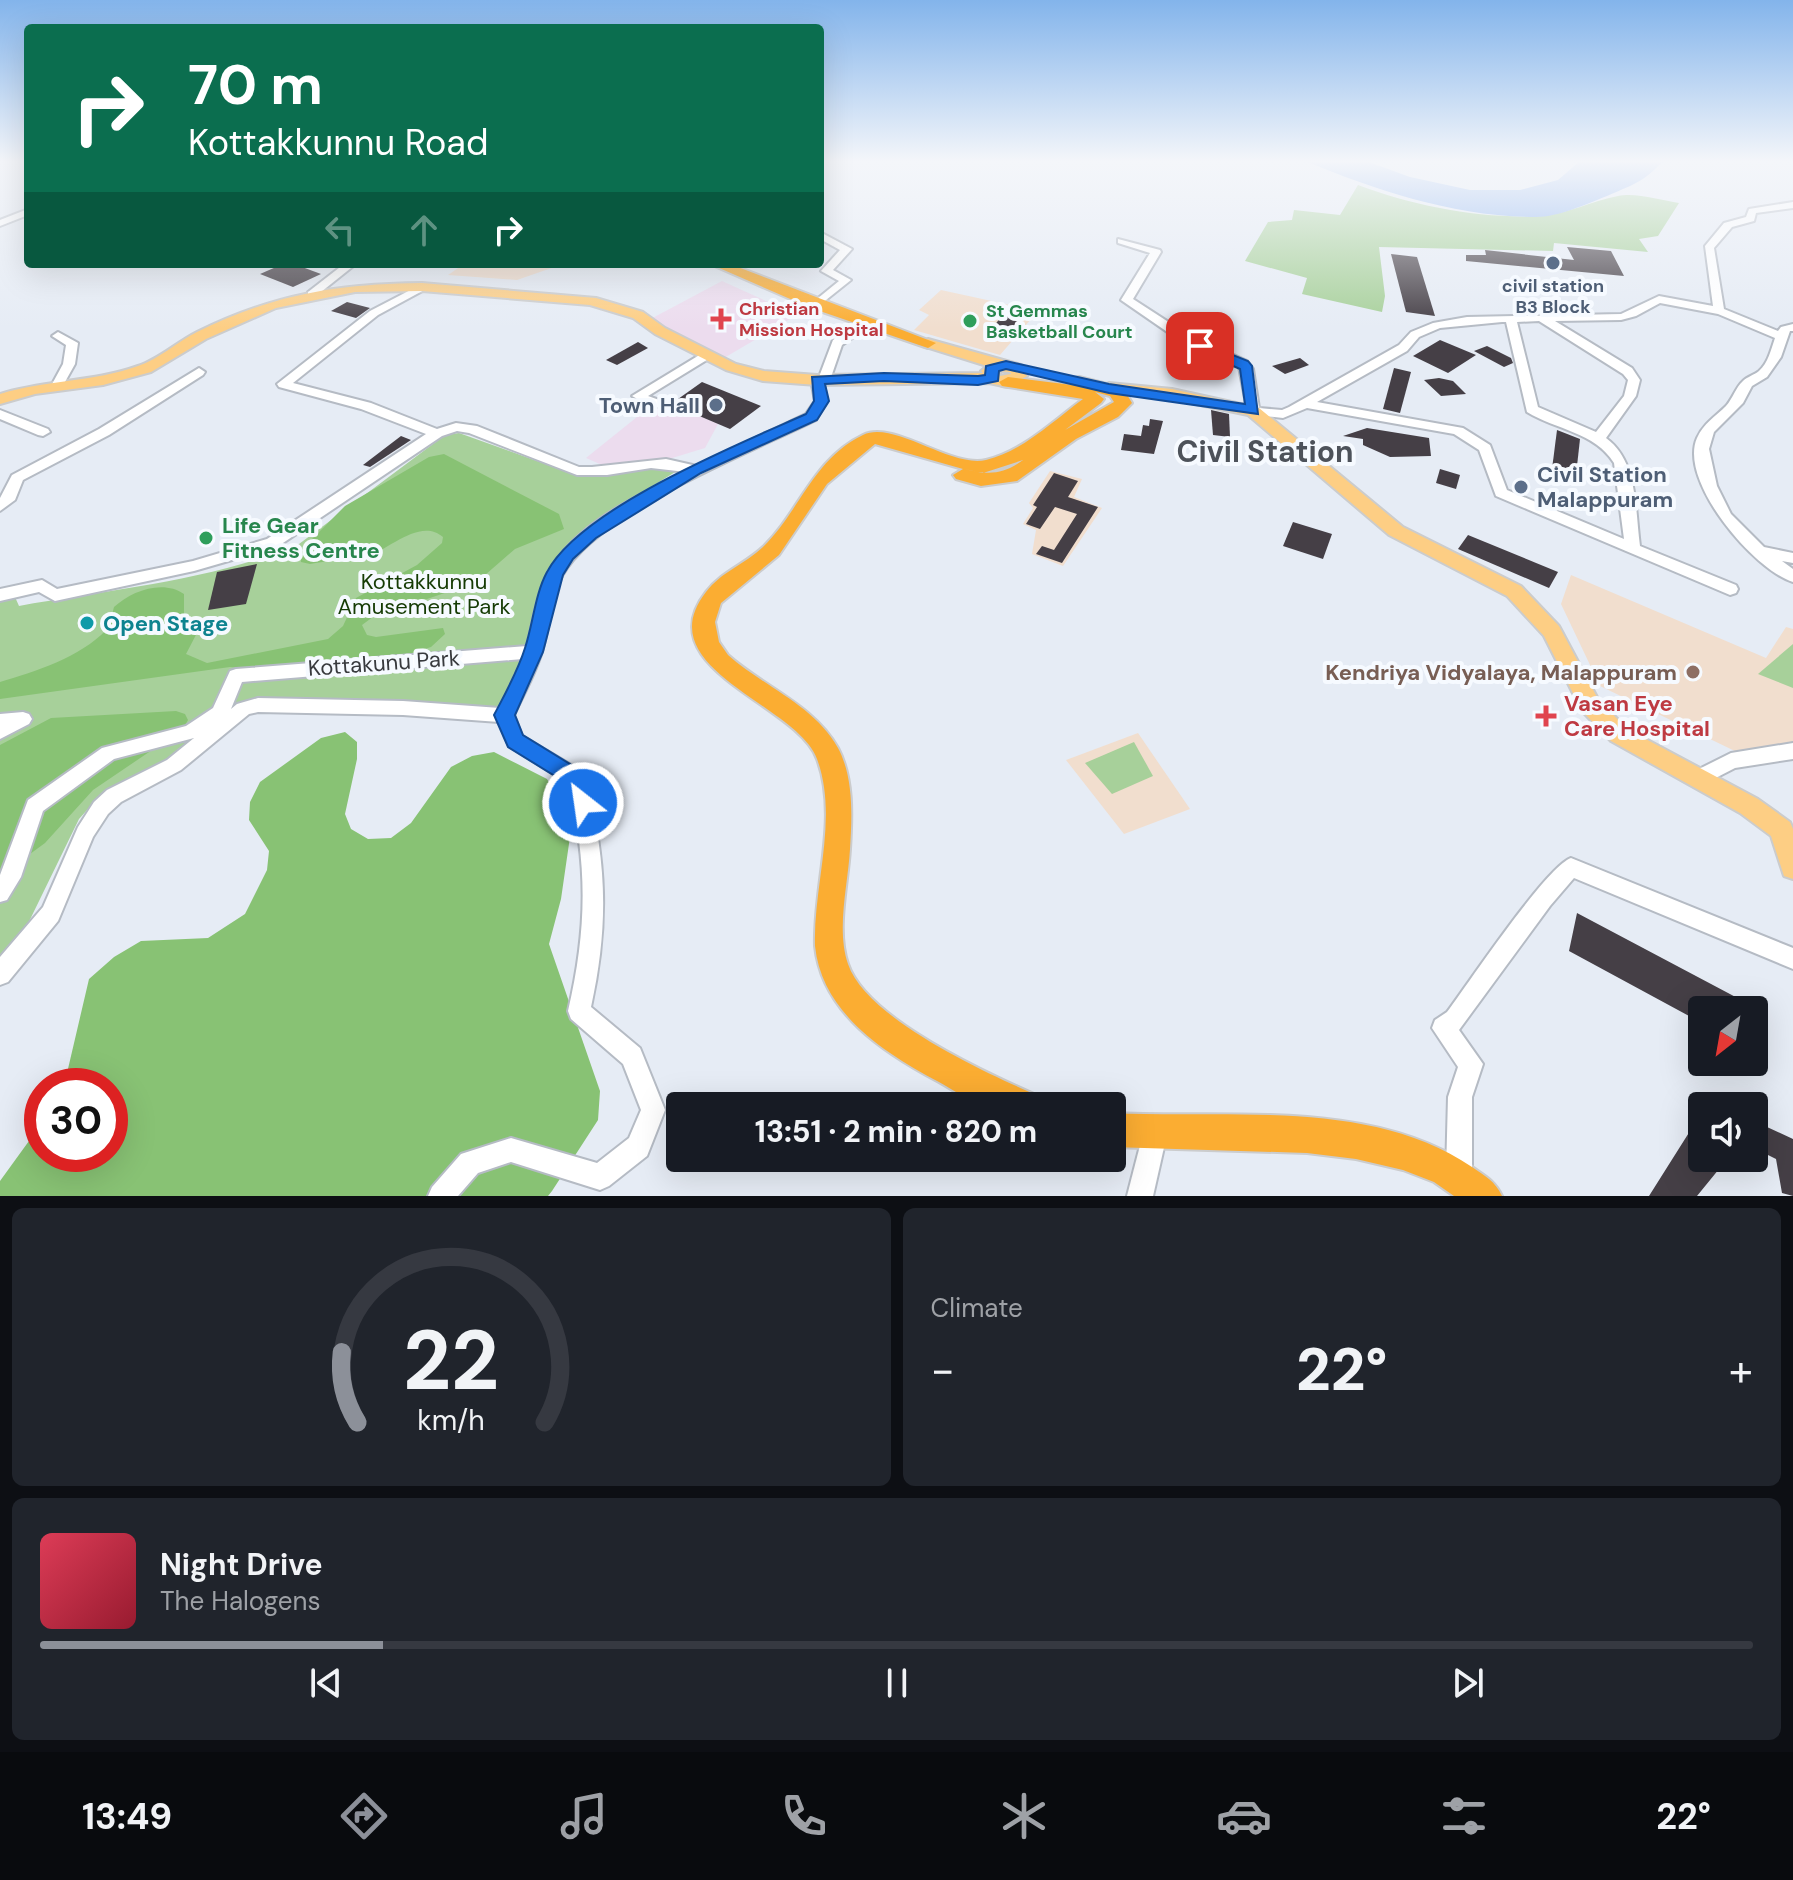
<!DOCTYPE html>
<html lang="en">
<head>
<meta charset="utf-8">
<style>
  :root { --surface:#171b24; --page:#20242c; --text:#f1f3f6; --muted:#9ea1a6; --line:#363941; --accent:#8c9099 }
  body { margin:0; font-family:"DM Sans",sans-serif; background:var(--page); color:var(--text); height:100vh; display:flex; flex-direction:column; font-size:30px; white-space:nowrap }
  * { box-sizing:border-box; margin:0 }
  p { font-size:26px; color:var(--muted) }
  .icon { flex:none; width:44px; height:44px; fill:none; stroke:currentColor; stroke-width:2; stroke-linecap:round; stroke-linejoin:round }
  .map { position:relative; height:1196px; overflow:hidden }
  .sheet { display:flex; flex-direction:column; gap:12px; padding:12px; background:#0d0f14; flex:1 }
  .sheet>* { flex:none }
  .hud { position:absolute; left:24px; top:24px; width:800px; height:244px; border-radius:8px; box-shadow:0 8px 32px #0002; background:#0b6e4f; color:#fff; overflow:hidden }
  .needle { width:52px; rotate:211deg }
  .tools { position:absolute; left:1688px; top:996px; display:grid; gap:16px }
  .tools a { display:grid; place-items:center; width:80px; height:80px; border-radius:8px; background:var(--surface); box-shadow:0 8px 32px #0002; font-size:40px }
  .speed { position:absolute; left:24px; top:1068px; display:flex; gap:16px; font-size:40px; font-weight:700; text-align:center }
  .speed>* { display:grid; place-content:center; width:104px; height:104px; border-radius:50%; background:var(--surface); box-shadow:0 8px 32px #0002; line-height:1 }
  .speed .limit { border:12px solid #d22; background:#fff; color:#111 }
  .pin { position:absolute; display:grid; place-items:center; width:68px; height:68px; color:#fff; margin:-34px; border-radius:16px; box-shadow:0 4px 12px #0006 }
  .me { position:absolute; width:88px; margin:-44px; rotate:330deg; stroke-linejoin:round; filter:drop-shadow(0 0 6px #0008) }
  .turn { display:flex; align-items:center; gap:28px; height:168px; padding:0 32px; font-size:36px }
  .turn .icon { width:104px; height:104px; stroke-width:2.5 }
  .turn b { display:block; font-size:56px; line-height:68px }
  .lanes { display:flex; align-items:center; height:76px; padding:0 32px; background:#0003; justify-content:center; gap:40px; direction:ltr }
  .lanes .off { opacity:.35 }
  .big { font-size:60px; font-weight:800; line-height:1.1 }
  .sheet .card { flex:1; display:flex; flex-direction:column; justify-content:center; gap:12px; min-width:0; padding:0 28px; border-radius:12px; background:var(--page) }
  .sheet .dial { align-items:center; gap:0 }
  .dial svg { height:208px; overflow:visible; fill:none; stroke:var(--line); stroke-width:7; stroke-linecap:round; text-anchor:middle }
  .dial text { fill:var(--text); stroke:none }
  .song { display:flex; align-items:center; gap:24px }
  .cover { width:96px; height:96px; border-radius:12px; background:linear-gradient(135deg,hsl(350 70% 55%),hsl(350 70% 35%)) }
  .played { height:8px; border-radius:4px; background:linear-gradient(90deg,var(--accent) 20%,var(--line) 20%) }
  .keys { display:flex; justify-content:space-around; direction:ltr }
  .heat { display:flex; justify-content:space-between; align-items:center; font-size:44px; direction:ltr }
  .sheet .tiles { flex:1; display:grid; gap:12px; grid-template-columns:1fr 1fr }
  .card:last-child { grid-column:span 2 }
  .trip { position:absolute; left:666px; top:1092px; width:460px; height:80px; border-radius:8px; background:var(--surface); box-shadow:0 8px 32px #0002; font-weight:800; line-height:80px; text-align:center }
  .tabs { display:flex; height:128px; justify-content:space-around; align-items:center; background:#090b0e; color:var(--muted) }
  .tabs .icon { width:56px; height:56px }
  .tabs .on { color:var(--accent) }
  .tabs b { font-size:36px; color:var(--text) }
  .map>svg:first-child { display:block }
  .education { fill:#f1dece }
  .medical { fill:#ecdcee }
  .green { fill:#a7d09a }
  .forest { fill:#88c274 }
  .water { fill:#8cb3f0 }
  .building { fill:#453f46 }
  .lines { fill:none; stroke-linecap:round; stroke-linejoin:round }
  .minor-casing { stroke:#b5bbc4; stroke-width:4 }
  .major-casing { stroke:#cbcccd; stroke-width:4 }
  .highway-casing { stroke:#cbcccd; stroke-width:4 }
  .minor { fill:#fff; fill-rule:evenodd }
  .major { fill:#fdce84; fill-rule:evenodd }
  .highway { fill:#fbad32; fill-rule:evenodd }
  .route { fill:#1a73e8; stroke:#114b97; stroke-width:2 }
  .service-dot { fill:#5c6f8a; stroke:#f6faff; stroke-width:3 }
  .health-dot { fill:#e0444e; stroke:#f6faff; stroke-width:3 }
  .leisure-dot { fill:#2e9e5b; stroke:#f6faff; stroke-width:3 }
  .culture-dot { fill:#0f9aa8; stroke:#f6faff; stroke-width:3 }
  .education-dot { fill:#8d6e63; stroke:#f6faff; stroke-width:3 }
  .labels { text-anchor:middle; dominant-baseline:central; stroke-width:8; stroke-linejoin:round; paint-order:stroke }
  .far-service-label { font-size:18px; font-weight:bold; fill:#4e5e75; stroke:#f6faff }
  .far-health-label { font-size:18px; font-weight:bold; fill:#be3a42; stroke:#f6faff; text-anchor:start }
  .far-leisure-label { font-size:18px; font-weight:bold; fill:#27864d; stroke:#f6faff; text-anchor:start }
  .service-label { font-size:22px; font-weight:bold; fill:#4e5e75; stroke:#f6faff; text-anchor:end }
  .leisure-label { font-size:22px; font-weight:bold; fill:#27864d; stroke:#f6faff; text-anchor:start }
  .park-label { font-size:22px; fill:#153b04; stroke:#f6faff }
  .culture-label { font-size:22px; font-weight:bold; fill:#0d838f; stroke:#f6faff; text-anchor:start }
  .street-label { font-size:22px; fill:#383a3e; stroke:#f6faff }
  .education-label { font-size:22px; font-weight:bold; fill:#785e54; stroke:#f6faff; text-anchor:end }
  .health-label { font-size:22px; font-weight:bold; fill:#be3a42; stroke:#f6faff; text-anchor:start }
  .district-label { font-size:30px; font-weight:bold; fill:#4d525a; stroke:#f6faff }
</style>
</head>
<body>
<div class="map">
<svg width="1793" height="1196" viewBox="0 0 1793 1196">
  <rect width="100%" height="100%" fill="#e6ecf5"/>
  <g class="education">
    <path d="M464,264H563L517,280L448,275Z"/>
    <path d="M941,290L1038,311L1000,355L914,330L929,315L919,310Z"/>
    <path d="M1050,471L1082,479L1074,497L1102,508L1063,566L1032,554L1036,530L1023,524L1033,508L1029,503Z"/>
    <path d="M1571,575L1766,658L1786,627L1793,629V743L1739,753L1600,686L1561,604Z"/>
    <path d="M1138,733L1190,809L1124,834L1066,760Z"/>
  </g>
  <g class="medical">
    <path d="M722,281L797,315L724,358L645,322Z"/>
    <path d="M659,406L684,409L718,424L705,448L659,462L609,468L586,458L642,413Z"/>
  </g>
  <g class="green">
    <path d="M1358,185C1414,206 1480,219 1540,216C1568,214 1591,201 1618,196C1635,192 1661,200 1679,203L1658,236L1639,239L1648,252L1554,243L1553,251L1379,247L1385,296L1382,312L1302,294L1307,278L1245,261L1268,222L1292,220L1294,210L1340,215Z"/>
    <path d="M459,433L576,475L642,468L680,469L586,527L547,570L538,596L530,652L502,713L342,701L243,702L175,759L104,791L79,819L21,938L0,958V601L15,597L19,606C111,589 212,581 299,544L445,435Z"/>
    <path d="M1793,644V688L1758,674Z"/>
    <path d="M1134,742L1153,776L1112,794L1085,763Z"/>
  </g>
  <g class="forest">
    <path d="M444,454L559,514L564,529L515,549L477,582L427,599L385,608L362,625L367,635L376,637L443,628L445,634L431,647L412,653L260,669L230,667L0,699V682C34,672 81,657 106,630C111,624 112,614 114,607C131,591 163,579 184,594V617L198,631L186,654L207,663L328,639L343,626L356,598L417,565L442,543L443,537C420,517 389,550 367,556C348,560 329,560 310,564L301,562L300,551L345,506L429,457Z"/>
    <path d="M176,711L185,714L188,720L183,729L93,790L45,843L0,876V745L51,718Z"/>
    <path d="M345,732L357,742V759L345,814L351,829L368,839L391,838L411,823L451,767L472,756L494,752L547,779L572,823L561,899L549,944L600,1091L598,1120L552,1191L548,1196H0V1181L42,1123V1154H110V1086H64L89,979L114,957L141,941L208,938L245,914L267,870L269,851L249,820L250,802L260,782L321,738Z"/>
  </g>
  <path class="water" d="M1305,161H1366L1410,177L1470,190H1520L1558,180L1580,161H1663C1644,182 1632,185 1607,196C1586,204 1559,217 1536,217C1456,217 1378,191 1305,161Z"/>
  <g class="building">
    <path d="M1567,247L1611,251L1624,276L1466,261V255H1486L1485,250L1574,260Z"/>
    <path d="M1391,254L1417,257L1435,316L1406,312Z"/>
    <path d="M283,264H294L321,274L293,287L260,274Z"/>
    <path d="M347,302L370,308L356,318L331,311Z"/>
    <path d="M1008,308L1025,311L1007,335L990,331Z"/>
    <path d="M1440,340L1476,355L1448,373L1413,356Z"/>
    <path d="M638,342L648,348L617,365L606,360Z"/>
    <path d="M1487,346L1511,358L1513,363L1504,367L1474,351Z"/>
    <path d="M1300,358L1309,365L1285,374L1272,366Z"/>
    <path d="M1394,368L1411,372L1400,413L1383,409Z"/>
    <path d="M1439,378L1453,381L1466,394L1441,396L1424,380Z"/>
    <path d="M702,382L761,406L730,429L671,404Z"/>
    <path d="M1211,410L1229,414L1230,437L1213,435Z"/>
    <path d="M1150,419L1163,421L1154,454L1121,450L1124,434L1141,436L1143,425L1149,426Z"/>
    <path d="M1367,428L1429,438L1431,456L1390,457L1363,445V439L1343,436Z"/>
    <path d="M1557,430L1580,439L1576,475L1552,469Z"/>
    <path d="M401,436L411,440L370,467L363,465Z"/>
    <path d="M1440,469L1460,475L1456,489L1436,483Z"/>
    <path d="M1054,473L1078,481L1068,497L1098,507L1062,563L1036,554L1042,546L1054,550L1077,514L1055,507L1040,529L1026,524L1037,507L1033,505Z"/>
    <path d="M1293,522L1332,534L1323,559L1283,546Z"/>
    <path d="M1468,535L1558,572L1549,588L1458,549Z"/>
    <path d="M257,564L246,604L208,610L217,572Z"/>
    <path d="M1577,913L1745,1002L1744,1010H1702V1023L1569,951Z"/>
    <path d="M1702,1112V1158H1728L1697,1196H1649Z"/>
    <path d="M1754,1121L1793,1139V1196L1782,1193L1776,1159L1754,1148Z"/>
  </g>
  <g class="lines">
    <g class="minor-casing">
      <g id="minor">
        <path d="M1793,202V208L1756,213L1754,221L1732,227L1714,248L1724,309L1778,331L1781,327L1793,324V331H1790L1781,357L1767,377L1752,386L1743,403L1714,432L1709,449L1717,486L1731,514L1764,547L1793,553V563L1782,561L1793,569V582C1754,570 1678,481 1697,438C1703,424 1716,416 1726,406C1733,398 1736,387 1743,381C1747,377 1754,375 1759,371C1768,363 1771,350 1775,338L1718,314L1660,303L1636,316L1621,320L1555,321L1632,368L1640,380L1636,396L1606,438C1638,461 1635,509 1640,546L1736,585L1738,589L1736,593L1730,595L1496,496L1479,450L1454,434L1307,408L1283,418L1248,414L1239,367L1179,340L1121,300L1150,253L1118,243V239L1160,250L1161,252L1133,299L1187,334L1247,361L1253,369L1259,408L1282,410L1289,407L1399,345L1411,332L1433,323L1467,317L1621,314L1659,296L1713,306L1705,246L1724,223L1746,217L1749,209ZM1539,321L1623,374L1628,380L1624,396L1596,432L1538,407L1517,322ZM1502,322H1506L1527,412C1556,430 1595,432 1614,463L1624,539L1507,490L1490,445L1463,428L1317,402L1407,351L1419,337L1440,328Z"/>
        <path d="M28,209V215L0,226V220Z"/>
        <path d="M820,232L852,249L833,270L851,280L816,308L810,305L812,303L839,281L821,271L840,250L820,239Z"/>
        <path d="M344,264H356L316,296H308V292Z"/>
        <path d="M422,284L426,285V289L378,315L293,383L371,403L437,429L456,423L477,426L579,467H592L666,459L697,466L806,414L815,401L811,380L819,377L833,340L865,320L875,322L842,345L830,380L824,384L827,401L816,420C749,453 597,512 562,576C551,598 550,624 543,648C537,671 524,693 514,715L522,736L583,772L585,778C607,859 609,925 591,1007L640,1048L665,1110L647,1156L609,1186L600,1190L511,1162L478,1173L458,1196H428L432,1187L461,1154L511,1138L597,1163L629,1138L641,1110L623,1064L571,1019L568,1011C587,930 588,864 568,783L509,746L499,722L403,715L258,712L249,714L181,770L121,802L108,814L93,837L58,921L8,982L0,985V957L43,907L78,827L94,802L107,790L167,760L194,738L114,759L43,811L21,877L7,900L0,902V875L28,800L102,748L186,726L213,708L230,671L236,669L527,646C533,624 535,601 545,580C569,526 636,496 686,472L651,468L607,475H577L469,433L457,431L442,436L277,547L194,571L55,601L39,592L0,601V589L42,580L57,589L193,561L267,539L426,434L361,409L279,387L277,384L370,311ZM523,659L500,708L403,701L258,698L237,704L231,709L242,682Z"/>
        <path d="M58,332L78,343L75,364L61,389L57,390L51,386L63,364L66,345L52,336Z"/>
        <path d="M706,351L712,355L710,358L648,396L662,401V407H652L632,396Z"/>
        <path d="M199,368L205,372L203,375L109,435L23,480L15,500L0,511V498L12,475L99,429Z"/>
        <path d="M0,410L48,429L50,432L43,436L38,435L0,419Z"/>
        <path d="M23,712L29,714L32,719L29,724L0,739V714Z"/>
        <path d="M1793,743V759L1735,768L1700,786L1693,784L1691,778L1693,772L1731,753Z"/>
        <path d="M1571,858L1793,948V969L1574,878L1550,906L1459,1030L1483,1064L1472,1097V1174L1468,1183L1459,1187L1450,1183L1446,1174L1448,1097L1458,1067L1432,1028L1435,1020L1447,1012C1468,984 1546,867 1571,858Z"/>
        <path d="M1155,1122L1164,1125L1167,1134L1153,1196H1127L1143,1134L1146,1125Z"/>
      </g>
    </g>
    <g class="major-casing">
      <g id="major">
        <path d="M422,283L596,298L643,312L665,328L736,364L764,371L817,375L983,373L981,371L987,366L923,346L921,343L928,339L1021,365L1027,376L1008,387L989,383L817,385L763,381L726,370L655,334L633,318L590,305L422,291L355,292L276,308L206,339L151,372L103,385L35,394L0,404V394C45,380 94,382 138,366C159,359 177,342 197,332C274,294 337,284 422,283ZM1000,371L1010,372L1011,374L1000,376Z"/>
        <path d="M1109,383L1172,389L1259,408L1403,527L1521,586L1559,626L1598,699L1627,729L1758,799L1790,822L1793,829V879L1784,876L1771,836L1740,813L1611,741L1582,711L1544,636L1507,596L1389,535L1248,415L1172,399L1103,391L1101,388Z"/>
      </g>
    </g>
    <g class="highway-casing">
      <g id="highway">
        <path d="M710,264H730L936,343L928,348L922,346L811,308Z"/>
        <path d="M1008,377L1072,385L1073,378L1079,377L1123,388L1132,403L1118,417L1076,439L1017,481L981,486L956,479L953,475L963,469L875,444L827,484L779,555L721,603L715,622L719,642L728,655C764,687 814,705 838,748C854,778 852,817 850,849C848,885 836,929 848,964C866,1018 984,1072 1034,1094L1039,1106C1022,1106 999,1110 983,1105C968,1100 953,1090 939,1082C884,1053 822,1013 815,946C813,885 839,818 817,759C797,704 646,669 706,592C721,572 745,564 763,547C800,511 813,459 863,435C894,420 950,468 986,460C1023,451 1053,421 1083,399L1002,386L999,382ZM1095,392L1110,396L1114,402L1065,430L1101,403L1104,399ZM1023,460C1003,475 988,475 964,469L983,473Z"/>
        <path d="M1112,1113C1228,1119 1371,1098 1472,1167C1485,1176 1495,1181 1502,1196H1454L1434,1182L1403,1170L1356,1159L1307,1153L1112,1147Z"/>
      </g>
    </g>
    <use href="#minor" class="minor"/>
    <use href="#major" class="major"/>
    <use href="#highway" class="highway"/>
  </g>
  <linearGradient id="sky" x2="0" y2="1"><stop stop-color="#83b4eb"/><stop offset="0.49" stop-color="#f4f6fa"/><stop offset="1" stop-color="#f4f6fa" stop-opacity="0"/></linearGradient>
  <rect width="1793" height="329" fill="url(#sky)"/>
  <path class="route" d="M1200,342L1248,361L1252,366L1258,414L1109,393L1006,369L999,371L998,381L978,385L884,381L825,384L829,401L817,420L701,473L596,538L573,559L563,575L543,652L515,715L523,735L583,772L594,803L591,810H575L566,783L508,747L494,715C505,694 518,671 525,648C533,624 535,594 547,572C581,508 739,444 806,414L814,401L812,377L884,373L978,376L985,375L986,366L1006,361L1109,384L1245,404L1240,369L1195,349V343Z"/>
  <g class="service-dot">
    <circle cx="1553" cy="263" r="8"/>
    <circle cx="716" cy="405" r="8"/>
    <circle cx="1521" cy="487" r="8"/>
  </g>
  <g class="health-dot">
    <path d="M717 307h8v8h8v8h-8v8h-8v-8h-8v-8h8z"/>
    <path d="M1542 704h8v8h8v8h-8v8h-8v-8h-8v-8h8z"/>
  </g>
  <g class="leisure-dot">
    <circle cx="970" cy="321" r="8"/>
    <circle cx="206" cy="538" r="8"/>
  </g>
  <circle class="culture-dot" cx="87" cy="623" r="8"/>
  <circle class="education-dot" cx="1693" cy="672" r="8"/>
  <g class="labels">
    <g class="far-service-label">
      <text x="1553" y="286">civil station<tspan x="1553" dy="21">B3 Block</tspan></text>
    </g>
    <g class="far-health-label">
      <text x="739" y="309">Christian<tspan x="739" dy="21">Mission Hospital</tspan></text>
    </g>
    <g class="far-leisure-label">
      <text x="986" y="311">St Gemmas<tspan x="986" dy="21">Basketball Court</tspan></text>
    </g>
    <g class="service-label">
      <text x="700" y="405">Town Hall</text>
      <text x="1537" y="474" text-anchor="start">Civil Station<tspan x="1537" dy="25">Malappuram</tspan></text>
    </g>
    <g class="leisure-label">
      <text x="222" y="525">Life Gear<tspan x="222" dy="25">Fitness Centre</tspan></text>
    </g>
    <g class="park-label">
      <text x="424" y="581">Kottakkunnu<tspan x="424" dy="25">Amusement Park</tspan></text>
    </g>
    <g class="culture-label">
      <text x="103" y="623">Open Stage</text>
    </g>
    <g class="street-label">
      <text transform="translate(384 663) rotate(-4)">Kottakunu Park</text>
    </g>
    <g class="education-label">
      <text x="1677" y="672">Kendriya Vidyalaya, Malappuram</text>
    </g>
    <g class="health-label">
      <text x="1564" y="703">Vasan Eye<tspan x="1564" dy="25">Care Hospital</tspan></text>
    </g>
    <g class="district-label">
      <text x="1265" y="451">Civil Station</text>
    </g>
  </g>
</svg>
<div class="tools">
<a><svg class="needle" viewBox="-14 -14 28 28"><path d="M0-13l5 13h-10z" fill="#e53935"/><path d="M0 13l5-13h-10z" fill="#9ea1a6"/></svg></a>
<a><svg class="icon" aria-label="sound" viewBox="0 0 24 24"><path d="M4 9h4l5-4v14l-5-4H4zM17 9q2 3 0 6"/></svg></a>
</div>
<div class="speed"><div class="limit">30</div></div>
<div class="pin" style="left:1200px;top:346px;background:#d93025"><svg class="icon" aria-label="arrive" viewBox="0 0 24 24"><path d="M6 21V4h12l-3 4 3 4H6"/></svg></div>
<svg class="me" style="left:583px;top:803px" viewBox="-20 -20 40 40"><circle r="17" fill="#1a73e8" stroke="#fff" stroke-width="3"/><path d="M0-11L8 9 0 5-8 9z" fill="#fff"/></svg>
<div class="trip">13:51 · 2 min · 820 m</div>
<div class="hud">
<div class="turn"><svg class="icon" aria-label="right" viewBox="0 0 24 24"><path d="M7 20v-9h11M14 6l5 5-5 5"/></svg><div><b>70 m</b>Kottakkunnu Road</div></div>
<div class="lanes"><svg class="icon off" aria-label="left" viewBox="0 0 24 24"><path d="M17 20v-9H6M10 6l-5 5 5 5"/></svg><svg class="icon off" aria-label="ahead" viewBox="0 0 24 24"><path d="M12 20V5M6 11l6-6 6 6"/></svg><svg class="icon" aria-label="right" viewBox="0 0 24 24"><path d="M7 20v-9h11M14 6l5 5-5 5"/></svg></div>
</div>
</div>
<section class="sheet">
<div class="tiles">
<div class="card dial"><svg viewBox="0 0 100 80">
<path d="M14 69A42 42 0 1 1 86 69"/>
<path d="M14 69A42 42 0 0 1 8 42" stroke="#8c9099"/>
<text x="50" y="56" font-size="32" font-weight="700">22</text>
<text x="50" y="72" font-size="11">km/h</text>
</svg></div>
<div class="card"><p>Climate</p>
<div class="heat"><a>−</a><b class="big">22°</b><a>+</a></div>
</div>
<div class="card">
<div class="song"><i class="cover"></i><div><b>Night Drive</b><p>The Halogens</p></div></div>
<div class="played"></div>
<div class="keys"><svg class="icon" aria-label="previous" viewBox="0 0 24 24"><path d="M18 5L8 12l10 7zM5 5v14"/></svg><svg class="icon" aria-label="pause" viewBox="0 0 24 24"><path d="M8 5v14M16 5v14"/></svg><svg class="icon" aria-label="next" viewBox="0 0 24 24"><path d="M6 5l10 7-10 7zM19 5v14"/></svg></div>
</div>
</div>
</section>
<nav class="tabs">
<b>13:49</b>
<svg class="icon on" aria-label="directions" viewBox="0 0 24 24"><path d="M12 3l9 9-9 9-9-9zM9 14v-3h6M13 9l2 2-2 2"/></svg>
<svg class="icon" aria-label="music" viewBox="0 0 24 24"><path d="M9 18V5l10-2v13"/><circle cx="6" cy="18" r="3"/><circle cx="16" cy="16" r="3"/></svg>
<svg class="icon" aria-label="phone" viewBox="0 0 24 24"><path d="M5 4h4l2 5-3 2q2 4 5 5l2-3 5 2v4C11 20 4 13 5 4z"/></svg>
<svg class="icon" aria-label="climate" viewBox="0 0 24 24"><path d="M12 3v18M4 7l16 10M4 17L20 7"/></svg>
<svg class="icon" aria-label="car" viewBox="0 0 24 24"><path d="M5 17H2v-5l4-1 3-4h7l3 4 3 1v5h-3M9 17h6M6 11h13"/><circle cx="7" cy="17" r="2"/><circle cx="17" cy="17" r="2"/></svg>
<svg class="icon" aria-label="filters" viewBox="0 0 24 24"><path d="M4 7h16M4 17h16"/><circle cx="9" cy="7" r="2"/><circle cx="15" cy="17" r="2"/></svg>
<b>22°</b>
</nav>
</body>
</html>
